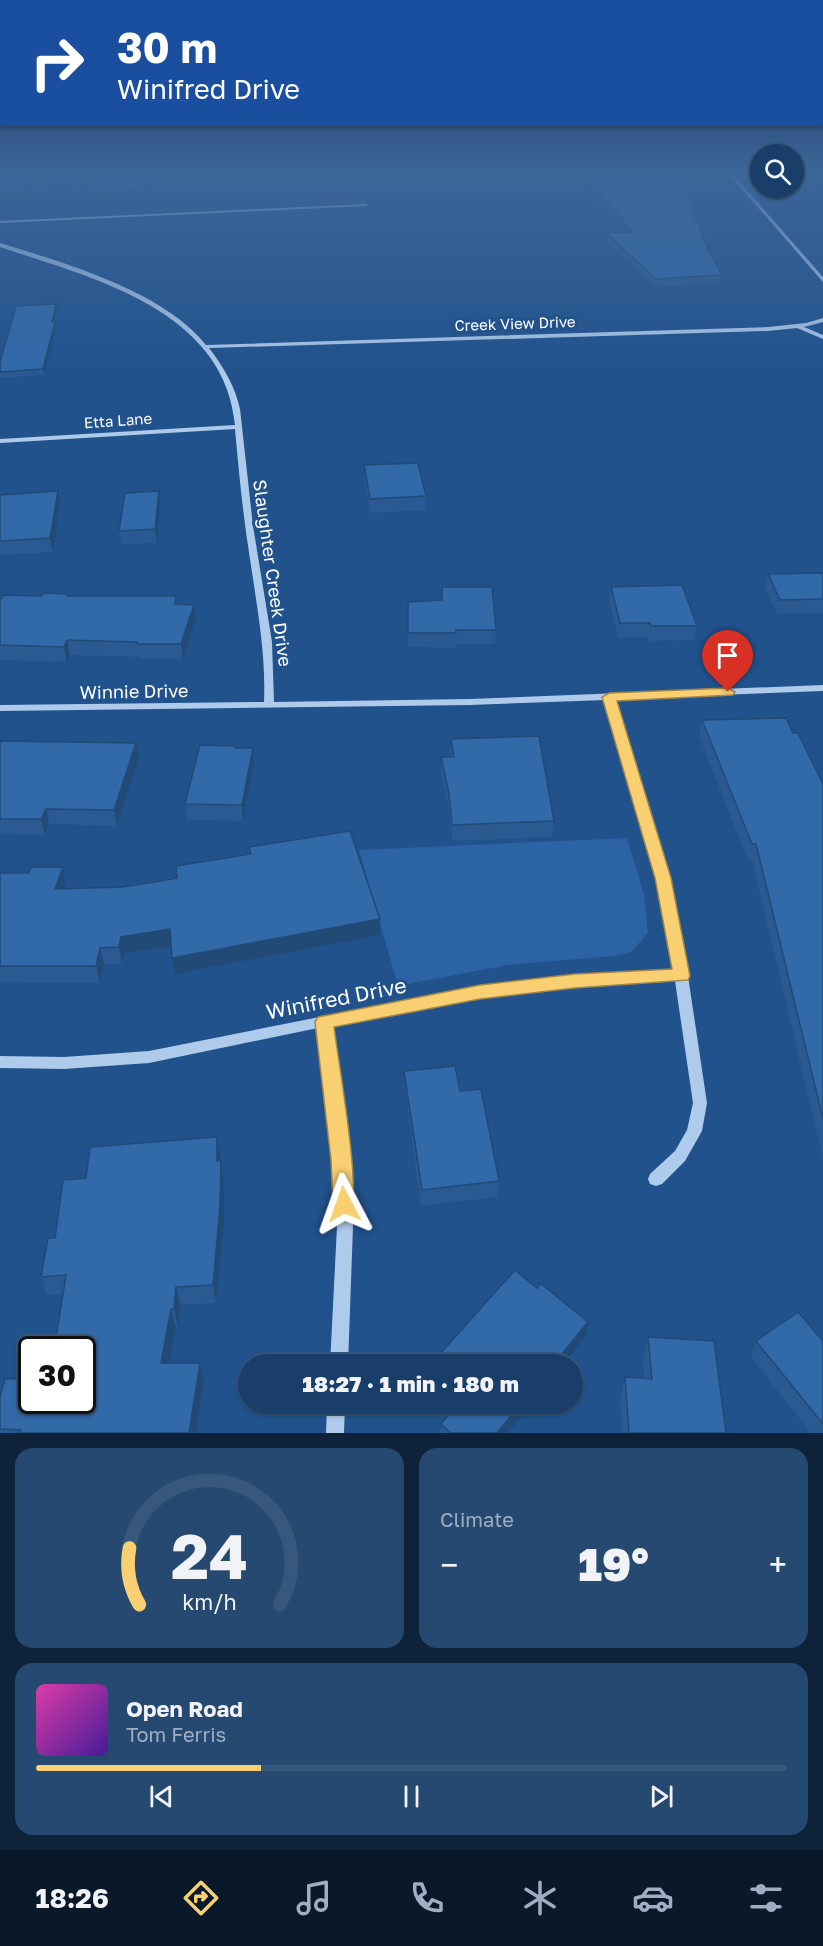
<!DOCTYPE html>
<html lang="en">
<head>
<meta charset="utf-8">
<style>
  :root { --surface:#193e69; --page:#264971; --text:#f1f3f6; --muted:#9faec0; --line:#37577d; --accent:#f8cf71 }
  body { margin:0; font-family:"Golos Text",sans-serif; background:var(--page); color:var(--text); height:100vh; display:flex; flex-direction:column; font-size:22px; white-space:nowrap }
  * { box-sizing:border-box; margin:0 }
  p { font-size:20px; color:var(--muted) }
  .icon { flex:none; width:33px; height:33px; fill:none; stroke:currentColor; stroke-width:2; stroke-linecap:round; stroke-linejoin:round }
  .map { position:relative; height:1433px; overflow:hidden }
  .drawer { display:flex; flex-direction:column; gap:15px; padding:15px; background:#0e223a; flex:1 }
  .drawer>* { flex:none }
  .banner { position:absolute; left:0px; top:0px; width:824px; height:126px; box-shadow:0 2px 4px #0004,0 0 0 2px var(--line); background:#1a4fa0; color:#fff; overflow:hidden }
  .tools { position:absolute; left:750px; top:144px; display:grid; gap:12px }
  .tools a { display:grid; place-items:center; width:54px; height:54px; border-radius:50%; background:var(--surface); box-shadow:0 2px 4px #0004,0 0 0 2px var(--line); font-size:30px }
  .speed { position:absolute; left:18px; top:1336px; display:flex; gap:12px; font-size:30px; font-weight:700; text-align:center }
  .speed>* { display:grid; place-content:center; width:78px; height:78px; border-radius:50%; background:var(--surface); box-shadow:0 2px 4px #0004,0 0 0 2px var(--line); line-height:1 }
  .speed .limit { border:3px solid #111; border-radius:9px; background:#fff; color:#111 }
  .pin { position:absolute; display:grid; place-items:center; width:51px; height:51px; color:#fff; margin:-62px -26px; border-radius:50% 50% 50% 0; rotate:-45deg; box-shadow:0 0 6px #0007 }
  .pin .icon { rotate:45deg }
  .me { position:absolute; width:66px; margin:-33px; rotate:356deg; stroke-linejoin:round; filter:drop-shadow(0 0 4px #0008) }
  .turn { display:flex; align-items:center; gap:21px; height:126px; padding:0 18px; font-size:27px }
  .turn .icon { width:78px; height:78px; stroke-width:2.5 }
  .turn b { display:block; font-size:42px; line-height:51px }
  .big { font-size:45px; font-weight:800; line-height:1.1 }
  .drawer .widget { flex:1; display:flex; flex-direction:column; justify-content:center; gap:9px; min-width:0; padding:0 21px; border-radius:18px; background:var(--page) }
  .drawer .dial { align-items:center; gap:0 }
  .dial svg { height:156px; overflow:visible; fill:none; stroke:var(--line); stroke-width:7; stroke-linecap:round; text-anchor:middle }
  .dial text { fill:var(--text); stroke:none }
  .song { display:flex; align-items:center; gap:18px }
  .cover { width:72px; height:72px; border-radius:9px; background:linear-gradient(135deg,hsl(320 70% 55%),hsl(260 70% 35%)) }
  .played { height:6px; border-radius:3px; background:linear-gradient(90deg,var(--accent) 30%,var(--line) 30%) }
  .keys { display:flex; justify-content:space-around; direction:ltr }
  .heat { display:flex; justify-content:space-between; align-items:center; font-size:33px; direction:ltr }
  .drawer .tiles { flex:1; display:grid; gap:15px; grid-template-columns:1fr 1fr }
  .widget:last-child { grid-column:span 2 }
  .trip { position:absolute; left:238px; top:1354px; width:345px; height:60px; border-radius:30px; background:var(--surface); box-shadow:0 2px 4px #0004,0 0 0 2px var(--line); font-weight:800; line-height:60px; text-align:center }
  .menu { display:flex; height:96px; justify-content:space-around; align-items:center; background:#0a192a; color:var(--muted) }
  .menu .icon { width:42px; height:42px }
  .menu .on { color:var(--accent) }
  .menu b { font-size:27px; color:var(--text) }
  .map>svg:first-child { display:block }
  .green { fill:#2b63a4 }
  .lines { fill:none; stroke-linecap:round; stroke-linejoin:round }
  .minor { fill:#afcbeb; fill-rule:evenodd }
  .wall { fill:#2a5a91 }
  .shaded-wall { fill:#224a76 }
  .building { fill:#3169a9; stroke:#224a76; stroke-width:1.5 }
  .route { fill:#f8cf71; stroke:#a18749; stroke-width:1.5 }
  .labels { text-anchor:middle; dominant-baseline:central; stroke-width:6; stroke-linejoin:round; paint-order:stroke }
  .far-street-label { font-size:15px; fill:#fff; stroke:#21528c }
  .street-label { font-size:18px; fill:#fff; stroke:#21528c }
  .near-street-label { font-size:21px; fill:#fff; stroke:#21528c }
</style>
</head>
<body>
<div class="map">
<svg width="823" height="1433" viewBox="0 0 823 1433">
  <rect width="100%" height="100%" fill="#21528c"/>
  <path class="green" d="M627,838L644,895L648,933L631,952L614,956L507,965L398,986L359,850Z"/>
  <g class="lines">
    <g class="minor">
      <path d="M727,172H731L823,277V282Z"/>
      <path d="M368,204L366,206L0,223V221Z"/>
      <path d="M0,243C65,263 163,291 206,345L768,327L806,323L823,318V322L804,327L823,335V339L797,328L768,331L209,348C223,366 235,386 240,409L253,526L272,642L274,702L470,699L823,685V691L615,699L669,878L688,976L707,1103L702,1131L685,1161L662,1184L656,1186L650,1184L648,1179L650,1174L675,1151L687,1130L693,1103L675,981L575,986L460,999L331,1026L349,1160L353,1226L348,1365H330L337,1226L333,1160L318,1028L149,1063L64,1069L0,1068V1056L64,1057L149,1051L460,989L575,976L673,971L657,878L605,700L470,705L0,711V705L264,702C266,653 257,607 250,559C243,516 239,473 235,429L0,443V439L235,425C224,309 92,278 0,247Z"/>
      <path d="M327,1404H345L344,1433H326Z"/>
    </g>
  </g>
  <g class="wall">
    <path d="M0,172L28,192L9,199L0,198Z"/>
    <path d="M56,172H166L140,199L89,200L87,193L93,175L55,194L54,186Z"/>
    <path d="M544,172H677L696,206V212H694L709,252L722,275L721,283L655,287L606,240V233L626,232L578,177L551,178Z"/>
    <path d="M797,172H823V174L798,173Z"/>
    <path d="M57,309L55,322L56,328L44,375L0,378V362Z"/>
    <path d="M364,465L426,496V510L370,513L364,478Z"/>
    <path d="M58,491L60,504L53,552L0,555V495Z"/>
    <path d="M161,504L157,543L122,544L119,531Z"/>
    <path d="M823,573V613L777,614L765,588L768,574Z"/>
    <path d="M611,587L697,626L694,640L649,641L648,637L619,638L609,601Z"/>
    <path d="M41,596H68L177,604L196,620L183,659H139V657L70,655L67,662L0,660V598Z"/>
    <path d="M408,602L496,630L495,644H456V648L408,647Z"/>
    <path d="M702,720L793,733L823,784V1159L752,860H748L699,736Z"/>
    <path d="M451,739L554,821L552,837L452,841L449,810L441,773V757H451Z"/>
    <path d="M0,741L139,758L117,826L49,824L45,835L0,834Z"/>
    <path d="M236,746V748H253L254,764L243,821L187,820L185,804Z"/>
    <path d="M249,847L380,919V935L175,974L171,946L124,953L122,964H104L100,983L0,982V873H29L63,867L66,883L65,889L123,887L177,878L250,854Z"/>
    <path d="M404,1071L460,1091L499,1181L497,1197L421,1206L405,1088Z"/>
    <path d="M220,1156V1160H221L224,1179V1224L216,1303L180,1305L178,1327L176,1328L169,1363L204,1381L196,1433H0V1397L29,1378L56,1338L63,1294L47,1295L41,1277L55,1238L86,1178Z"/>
    <path d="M648,1337L726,1433H622L620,1399L625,1377L645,1378L643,1360Z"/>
    <path d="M823,1339V1433H811L751,1357L756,1341Z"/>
    <path d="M442,1404H532L508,1433H440L441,1424L451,1412Z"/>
  </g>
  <g class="shaded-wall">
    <path d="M84,172H97V173L55,194L54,186Z"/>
    <path d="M159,172H166L140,199L139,191Z"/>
    <path d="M27,188L28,192L9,199L8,195Z"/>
    <path d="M56,304L57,309L53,328L52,322Z"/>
    <path d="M55,322L56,328L44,375L43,369Z"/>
    <path d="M58,491L60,504L53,552L50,538Z"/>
    <path d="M159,491L161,504L157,543L155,529Z"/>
    <path d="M194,605L196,620L183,659L181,644Z"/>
    <path d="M67,640L70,655L67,662L64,647Z"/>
    <path d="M136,743L139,758L117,826L114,810Z"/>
    <path d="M253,748L254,764L243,821L242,805Z"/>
    <path d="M46,809L49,824L45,835L41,819Z"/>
    <path d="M63,867L66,883L59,905L55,889Z"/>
    <path d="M380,919V935L175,974L172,958Z"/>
    <path d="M170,929L173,946L124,953L122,964L119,947L121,937Z"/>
    <path d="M100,948L104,964L100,983L96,966Z"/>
    <path d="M217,1137L220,1156V1179L217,1161Z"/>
    <path d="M221,1160L224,1179V1224L216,1303L213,1285Z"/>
    <path d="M176,1287L180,1305L178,1327L174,1309Z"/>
    <path d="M171,1309L176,1328L165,1381L161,1363Z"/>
    <path d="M588,1322L585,1337L563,1365H553Z"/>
    <path d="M200,1363L204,1381L196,1433H189Z"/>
    <path d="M521,1404H532L508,1433H497Z"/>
  </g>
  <g class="building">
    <path d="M0,172H15L27,188L8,195L0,194Z"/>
    <path d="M56,172H84L54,186Z"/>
    <path d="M94,172H159L139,191L87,193Z"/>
    <path d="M580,172H677L696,206H691L709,252L722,275L656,279L606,233L633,232Z"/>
    <path d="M56,304L52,322H55L43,369L0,372V362L16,306Z"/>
    <path d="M418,463L426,496L370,499L364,465Z"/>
    <path d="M58,491L50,538L0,541V495Z"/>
    <path d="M159,491L155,529L119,531L125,493Z"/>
    <path d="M823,573V599L780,600L768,574Z"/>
    <path d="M682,585L697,626H651L650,623H620L611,587Z"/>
    <path d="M442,587H492L496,630H456V633H408V602L442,600Z"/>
    <path d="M43,593L68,594L67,596H176L175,604L194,605L181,644H137V642L67,640L64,647L0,645V598H2L4,595L41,596Z"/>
    <path d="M786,718L793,733H798L823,784V1119L756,844H752L702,720Z"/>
    <path d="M539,736L554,821L452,825L449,794L441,757H454L451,739Z"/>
    <path d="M0,741L136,743L114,810L46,809L41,819H0Z"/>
    <path d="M200,745L236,746L235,748H253L242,805L185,804Z"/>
    <path d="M350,831L380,919L172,958L170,929L121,937L119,947L100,948L96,966H0V873H29L31,867H63L55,889L123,887L177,878L176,866L251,854L249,847Z"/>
    <path d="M455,1066L460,1091L481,1089L499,1181L422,1190L404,1071Z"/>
    <path d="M217,1137V1161L221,1160L220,1206L213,1285L176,1287L174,1309H171L161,1363H200L189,1433H20L21,1430L0,1429V1397L5,1379L29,1378L32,1370V1401H82V1350H36L39,1338H56L66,1275L41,1277L48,1238H55L63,1180L86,1178L90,1147Z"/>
    <path d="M515,1270L537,1288L540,1283L588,1322L553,1365H430Z"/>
    <path d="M798,1312L822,1340L823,1339V1424L756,1341Z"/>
    <path d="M648,1337L714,1341L726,1433H629L625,1377L652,1379Z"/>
    <path d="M458,1404H521L497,1433H450L441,1424Z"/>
  </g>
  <linearGradient id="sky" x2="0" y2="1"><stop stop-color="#122d4d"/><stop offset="0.46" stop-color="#3d6699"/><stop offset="1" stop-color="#3d6699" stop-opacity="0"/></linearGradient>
  <rect width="823" height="373" fill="url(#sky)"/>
  <path class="route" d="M728,688L735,692L733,695L617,701L671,878L690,976L688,980L575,988L480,999L334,1027C338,1059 361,1189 351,1211L344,1213L336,1211L333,1204L331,1160L315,1022L318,1017L480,985L575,974L672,969L655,878L602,697L609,693Z"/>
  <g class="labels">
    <g class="far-street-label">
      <text transform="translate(515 323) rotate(-2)">Creek View Drive</text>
      <text transform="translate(118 420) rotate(-4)">Etta Lane</text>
    </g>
    <g class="street-label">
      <text transform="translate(273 573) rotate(82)">Slaughter Creek Drive</text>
      <text transform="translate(134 691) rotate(-1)">Winnie Drive</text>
    </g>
    <g class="near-street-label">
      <text transform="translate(336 998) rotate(-11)">Winifred Drive</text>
    </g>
  </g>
</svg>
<div class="tools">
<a><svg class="icon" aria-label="search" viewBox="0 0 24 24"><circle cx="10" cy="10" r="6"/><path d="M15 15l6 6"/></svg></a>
</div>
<div class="speed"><div class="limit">30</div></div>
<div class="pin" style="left:728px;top:692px;background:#d93025"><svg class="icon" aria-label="arrive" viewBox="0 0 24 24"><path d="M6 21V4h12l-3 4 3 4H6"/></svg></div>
<svg class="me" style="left:344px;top:1204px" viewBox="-20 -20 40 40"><path d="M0-17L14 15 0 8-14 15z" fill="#f8cf71" stroke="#fff" stroke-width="4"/></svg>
<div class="trip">18:27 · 1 min · 180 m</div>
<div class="banner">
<div class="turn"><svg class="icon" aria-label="right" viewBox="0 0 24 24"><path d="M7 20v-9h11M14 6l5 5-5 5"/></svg><div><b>30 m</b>Winifred Drive</div></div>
</div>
</div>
<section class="drawer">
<div class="tiles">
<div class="widget dial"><svg viewBox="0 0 100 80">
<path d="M14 69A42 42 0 1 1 86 69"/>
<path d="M14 69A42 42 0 0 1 9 40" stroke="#f8cf71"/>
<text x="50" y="56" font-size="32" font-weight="700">24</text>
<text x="50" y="72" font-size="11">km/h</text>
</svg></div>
<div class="widget"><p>Climate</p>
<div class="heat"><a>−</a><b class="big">19°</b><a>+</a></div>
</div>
<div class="widget">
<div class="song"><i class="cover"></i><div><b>Open Road</b><p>Tom Ferris</p></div></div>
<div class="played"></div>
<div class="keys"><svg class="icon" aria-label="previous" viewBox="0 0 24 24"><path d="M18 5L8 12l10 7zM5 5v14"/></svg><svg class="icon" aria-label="pause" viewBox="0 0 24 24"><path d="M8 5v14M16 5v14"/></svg><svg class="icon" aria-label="next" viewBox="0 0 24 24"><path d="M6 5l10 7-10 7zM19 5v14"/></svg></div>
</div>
</div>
</section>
<nav class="menu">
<b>18:26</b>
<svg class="icon on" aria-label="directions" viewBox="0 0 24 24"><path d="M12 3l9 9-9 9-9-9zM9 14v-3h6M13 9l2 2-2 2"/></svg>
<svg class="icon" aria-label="music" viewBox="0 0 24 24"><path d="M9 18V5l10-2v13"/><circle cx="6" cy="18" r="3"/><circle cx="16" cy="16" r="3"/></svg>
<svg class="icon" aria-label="phone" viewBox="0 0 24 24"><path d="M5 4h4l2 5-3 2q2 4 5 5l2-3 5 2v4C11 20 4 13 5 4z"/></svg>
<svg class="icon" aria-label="climate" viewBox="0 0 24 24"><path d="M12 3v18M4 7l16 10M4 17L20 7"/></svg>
<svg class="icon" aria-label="car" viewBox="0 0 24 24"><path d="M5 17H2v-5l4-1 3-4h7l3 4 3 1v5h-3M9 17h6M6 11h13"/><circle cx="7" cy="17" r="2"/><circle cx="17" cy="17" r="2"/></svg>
<svg class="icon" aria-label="filters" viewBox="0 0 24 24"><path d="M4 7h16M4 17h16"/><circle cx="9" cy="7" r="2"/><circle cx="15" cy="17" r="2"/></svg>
</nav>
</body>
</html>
